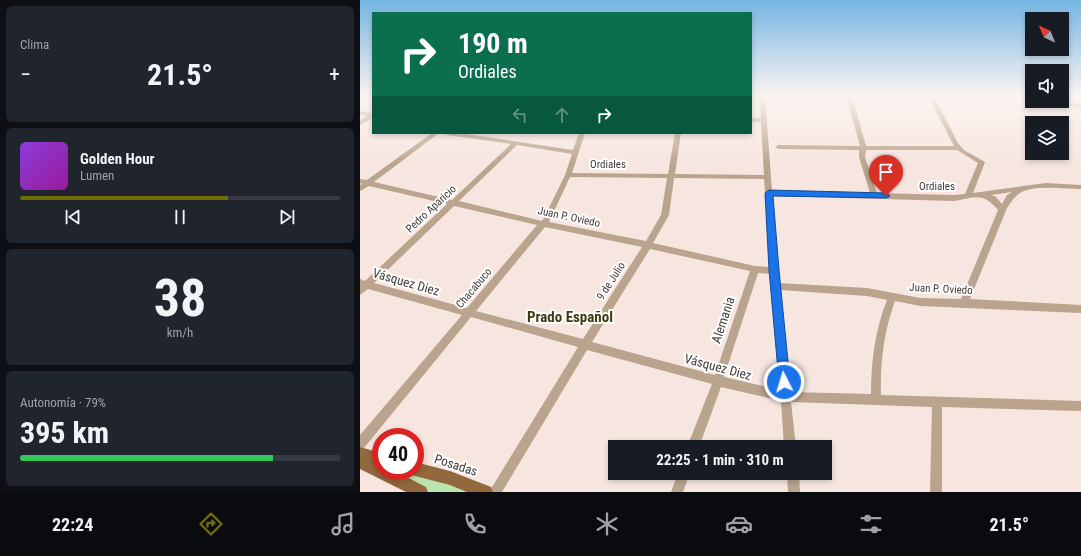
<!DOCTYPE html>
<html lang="es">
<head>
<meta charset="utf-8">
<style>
  :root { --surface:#171b24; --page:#20242c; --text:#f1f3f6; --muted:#9ea1a6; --line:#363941; --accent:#726c08 }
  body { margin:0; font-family:"Roboto Condensed",sans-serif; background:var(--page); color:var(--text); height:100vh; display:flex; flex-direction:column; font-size:15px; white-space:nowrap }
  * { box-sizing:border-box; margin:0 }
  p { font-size:13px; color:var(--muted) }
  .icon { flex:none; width:22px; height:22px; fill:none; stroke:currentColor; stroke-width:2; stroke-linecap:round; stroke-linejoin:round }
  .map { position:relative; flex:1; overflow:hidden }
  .drawer { display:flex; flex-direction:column; gap:6px; padding:6px; background:#0d0f14; width:360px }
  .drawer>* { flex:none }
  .banner { position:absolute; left:12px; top:12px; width:380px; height:122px; border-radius:0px; box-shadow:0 2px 6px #0003; background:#0b6e4f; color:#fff; overflow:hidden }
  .needle { width:26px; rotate:316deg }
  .buttons { position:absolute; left:665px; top:12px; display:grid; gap:8px }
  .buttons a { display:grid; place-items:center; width:44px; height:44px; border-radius:0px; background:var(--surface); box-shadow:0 2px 6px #0003; font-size:20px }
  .speed { position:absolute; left:12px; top:428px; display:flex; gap:8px; font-size:20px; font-weight:700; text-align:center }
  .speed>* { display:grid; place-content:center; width:52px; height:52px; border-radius:50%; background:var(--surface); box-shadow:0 2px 6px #0003; line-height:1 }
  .speed .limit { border:6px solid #d22; background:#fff; color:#111 }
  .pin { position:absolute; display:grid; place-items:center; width:34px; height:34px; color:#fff; margin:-41px -17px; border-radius:50% 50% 50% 0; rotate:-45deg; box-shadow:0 0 4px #0007 }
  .pin .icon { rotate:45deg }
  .me { position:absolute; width:44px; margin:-22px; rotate:355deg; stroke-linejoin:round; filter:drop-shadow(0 0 3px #0008) }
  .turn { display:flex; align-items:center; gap:14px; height:84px; padding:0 20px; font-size:18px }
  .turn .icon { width:52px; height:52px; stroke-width:2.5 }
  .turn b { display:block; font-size:28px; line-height:34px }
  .lanes { display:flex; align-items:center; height:38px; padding:0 20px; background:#0003; justify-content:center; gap:20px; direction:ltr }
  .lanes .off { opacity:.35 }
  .big { font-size:30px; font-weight:700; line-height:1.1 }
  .drawer .widget { flex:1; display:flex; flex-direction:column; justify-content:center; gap:6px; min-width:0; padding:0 14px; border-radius:6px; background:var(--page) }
  .drawer .dial { align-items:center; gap:0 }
  .dial b { font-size:52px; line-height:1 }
  .song { display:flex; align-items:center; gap:12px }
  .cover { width:48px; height:48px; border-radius:6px; background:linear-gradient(135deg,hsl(270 70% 55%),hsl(300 70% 35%)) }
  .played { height:4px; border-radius:2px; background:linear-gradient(90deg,var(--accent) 65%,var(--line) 65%) }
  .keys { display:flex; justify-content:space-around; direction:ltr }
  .heat { display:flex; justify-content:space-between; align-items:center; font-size:22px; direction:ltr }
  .charge { height:6px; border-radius:3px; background:linear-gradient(90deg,#34c759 79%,var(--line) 0) }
  .trip { position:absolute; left:248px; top:440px; width:224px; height:40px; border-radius:0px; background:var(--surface); box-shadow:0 2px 6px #0003; font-weight:700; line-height:40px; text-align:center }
  .tabs { display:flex; height:64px; justify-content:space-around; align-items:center; background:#090b0e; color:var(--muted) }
  .tabs .icon { width:28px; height:28px }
  .tabs .selected { color:var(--accent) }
  .tabs b { font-size:18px; color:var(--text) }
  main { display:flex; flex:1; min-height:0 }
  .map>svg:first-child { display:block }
  .green { fill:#bde3af }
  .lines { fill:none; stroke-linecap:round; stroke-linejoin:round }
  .minor { fill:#bba48d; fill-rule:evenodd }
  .major { fill:#92683c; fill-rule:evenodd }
  .route { fill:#1a73e8; stroke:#114b97 }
  .labels { text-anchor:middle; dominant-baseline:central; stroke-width:4; stroke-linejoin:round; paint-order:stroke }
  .street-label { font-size:11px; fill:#413b38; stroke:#fff }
  .near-street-label { font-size:13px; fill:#413b38; stroke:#fff }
  .district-label { font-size:15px; font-weight:bold; fill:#3e3b12; stroke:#fff }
</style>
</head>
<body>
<main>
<section class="drawer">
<div class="widget"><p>Clima</p>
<div class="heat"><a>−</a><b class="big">21.5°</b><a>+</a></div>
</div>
<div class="widget">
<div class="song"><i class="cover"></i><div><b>Golden Hour</b><p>Lumen</p></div></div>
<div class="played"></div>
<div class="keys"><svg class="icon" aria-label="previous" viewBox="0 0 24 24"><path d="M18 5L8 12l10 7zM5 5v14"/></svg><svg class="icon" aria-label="pause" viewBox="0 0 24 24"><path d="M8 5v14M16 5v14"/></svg><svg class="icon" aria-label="next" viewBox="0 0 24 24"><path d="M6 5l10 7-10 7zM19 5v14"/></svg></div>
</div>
<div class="widget dial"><b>38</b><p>km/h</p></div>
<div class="widget"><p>Autonomía · 79%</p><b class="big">395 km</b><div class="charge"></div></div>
</section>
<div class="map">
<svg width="721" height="492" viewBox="0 0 721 492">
  <rect width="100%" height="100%" fill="#f7e6e0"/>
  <path class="green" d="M11,467L21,471H55L126,492H61Z"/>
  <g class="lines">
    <g class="minor">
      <path d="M399,96H405L412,191L510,193L499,157V150L418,149L415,147L418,145L500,146L486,96H492L506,146H594L568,96H574L598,143L604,150L625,162L613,193L686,183L721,185V189C707,189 677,185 664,191C656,194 651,202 647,208L610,299L721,305V313L560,306L535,301C524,331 520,363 521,395L721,401V411L582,407V492H570L572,407L431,402L436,447H424L421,401L361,387L339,447H327L352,384L227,350L142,492H129L218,347L111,317L4,448L0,450V435L102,315L8,289L0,295V279L5,281L87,204L9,186L0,191V185L2,184L0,183V179L7,180L72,133H79L14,182L92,200L151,144L87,135L84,133H100L213,150L219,133H225L212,173L308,174L315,133H321L315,174L404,175L401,122H391V118H401ZM157,145L212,154L205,175L185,216L182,221L99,201ZM506,150H597L618,163L605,194L594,195L517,193L505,157ZM210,177L307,178L301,215L286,241L189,222ZM314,178L404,179L410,267L395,266L293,243L309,215ZM652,192L647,195L642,204L636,197L631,195ZM412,196L594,201C616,197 623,192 638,210L601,299L560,298L507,288L419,283ZM94,206L177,225L107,308L14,283ZM185,227L282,247L223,339L116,311ZM290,249L390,271L355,375L232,342ZM398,273L410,274L420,390L364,377ZM420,290L507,296L527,300C515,330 511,362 511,394L430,392Z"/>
      <path d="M692,101H702L721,104V108L695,103Z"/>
      <path d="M0,111L13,113V118L0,125V120L7,116L0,115Z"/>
      <path d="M318,473H330L323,492H311Z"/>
      <path d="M427,473H439L440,492H428Z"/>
    </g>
    <g class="major">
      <path d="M0,447L21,453V471H35L66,487L68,492H46L0,469Z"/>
      <path d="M55,462L90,471L126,485L131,487L133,492H107L90,485L55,476L50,474L49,471H55Z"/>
    </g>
  </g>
  <linearGradient id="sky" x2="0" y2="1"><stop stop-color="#75b5e4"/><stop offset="0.58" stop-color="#fbf4f1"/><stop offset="1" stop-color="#fbf4f1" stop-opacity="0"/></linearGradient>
  <rect width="721" height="165" fill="url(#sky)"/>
  <path class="route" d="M409,190L526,193L530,196L526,198L413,196L419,270L430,382L428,386L424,387L420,386L419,382L409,270L405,193Z"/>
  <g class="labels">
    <g class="street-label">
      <text x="248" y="164">Ordiales</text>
      <text x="577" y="186">Ordiales</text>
      <text transform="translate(71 209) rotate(-43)">Pedro Aparicio</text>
      <text transform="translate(209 217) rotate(12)">Juan P. Oviedo</text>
      <text transform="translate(251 281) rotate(-57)">9 de Julio</text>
      <text transform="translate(114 288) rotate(-50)">Chacabuco</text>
      <text transform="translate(581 289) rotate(3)">Juan P. Oviedo</text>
    </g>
    <g class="near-street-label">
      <text transform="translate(46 282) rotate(16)">Vásquez Diez</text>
      <text transform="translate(363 320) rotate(-72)">Alemania</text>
      <text transform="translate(358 367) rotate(15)">Vásquez Diez</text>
      <text transform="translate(96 465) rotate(18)">Posadas</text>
    </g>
    <g class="district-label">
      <text x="210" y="317">Prado Español</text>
    </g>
  </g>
</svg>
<div class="buttons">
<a><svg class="needle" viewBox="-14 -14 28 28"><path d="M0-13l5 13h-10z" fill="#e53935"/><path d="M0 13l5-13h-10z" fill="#9ea1a6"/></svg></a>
<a><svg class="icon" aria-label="sound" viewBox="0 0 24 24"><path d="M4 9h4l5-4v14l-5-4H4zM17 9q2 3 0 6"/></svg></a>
<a><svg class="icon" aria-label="layers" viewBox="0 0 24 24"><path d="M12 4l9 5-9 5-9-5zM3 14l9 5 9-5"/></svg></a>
</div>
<div class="speed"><div class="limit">40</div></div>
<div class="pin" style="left:526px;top:196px;background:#d93025"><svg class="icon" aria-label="arrive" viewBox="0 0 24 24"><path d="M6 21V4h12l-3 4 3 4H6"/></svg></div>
<svg class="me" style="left:424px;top:382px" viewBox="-20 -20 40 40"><circle r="17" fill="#1a73e8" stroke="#fff" stroke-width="3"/><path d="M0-11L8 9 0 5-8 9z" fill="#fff"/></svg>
<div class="trip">22:25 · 1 min · 310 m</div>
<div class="banner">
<div class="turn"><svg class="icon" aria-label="right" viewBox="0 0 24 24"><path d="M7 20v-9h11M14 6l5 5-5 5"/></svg><div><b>190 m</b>Ordiales</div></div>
<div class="lanes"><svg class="icon off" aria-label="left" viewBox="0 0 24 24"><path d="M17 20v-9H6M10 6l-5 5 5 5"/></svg><svg class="icon off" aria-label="ahead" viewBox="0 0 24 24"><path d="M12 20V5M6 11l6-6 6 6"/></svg><svg class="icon" aria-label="right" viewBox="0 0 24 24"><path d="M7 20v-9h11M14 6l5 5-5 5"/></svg></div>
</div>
</div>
</main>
<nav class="tabs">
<b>22:24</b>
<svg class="icon selected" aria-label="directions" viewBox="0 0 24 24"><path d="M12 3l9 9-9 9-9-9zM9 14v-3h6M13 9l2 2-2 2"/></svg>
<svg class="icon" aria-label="music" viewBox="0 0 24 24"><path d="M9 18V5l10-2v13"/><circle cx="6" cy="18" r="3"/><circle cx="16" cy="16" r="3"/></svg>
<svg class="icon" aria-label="phone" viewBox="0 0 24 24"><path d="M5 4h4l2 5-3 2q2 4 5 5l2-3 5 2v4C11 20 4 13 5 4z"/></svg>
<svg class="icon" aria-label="climate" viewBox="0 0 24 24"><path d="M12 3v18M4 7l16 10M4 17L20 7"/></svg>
<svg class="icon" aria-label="car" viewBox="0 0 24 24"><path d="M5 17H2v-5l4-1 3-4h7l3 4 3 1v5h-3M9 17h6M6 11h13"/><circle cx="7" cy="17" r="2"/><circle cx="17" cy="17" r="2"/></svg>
<svg class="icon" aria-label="filters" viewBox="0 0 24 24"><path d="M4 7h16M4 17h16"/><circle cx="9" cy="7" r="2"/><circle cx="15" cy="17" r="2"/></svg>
<b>21.5°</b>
</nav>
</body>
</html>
